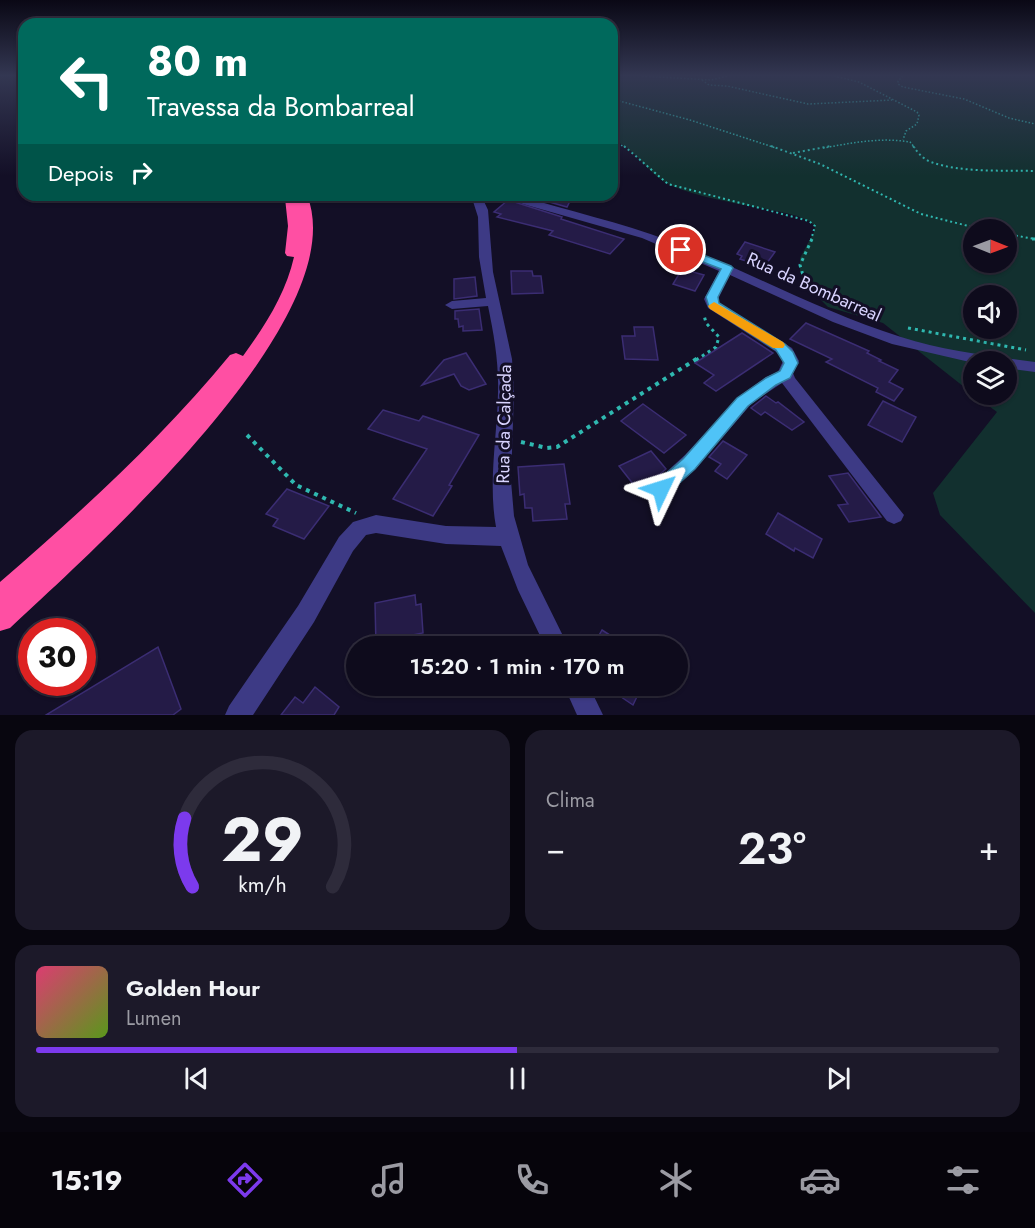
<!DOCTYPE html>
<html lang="pt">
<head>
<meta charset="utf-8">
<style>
  :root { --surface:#0e0b1c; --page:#1c1929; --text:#f1f3f6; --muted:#9b9ba3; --line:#2e2b3b; --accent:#7c3aed }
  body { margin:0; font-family:Jost,sans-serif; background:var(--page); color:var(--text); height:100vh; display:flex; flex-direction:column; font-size:22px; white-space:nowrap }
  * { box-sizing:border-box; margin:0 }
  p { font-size:20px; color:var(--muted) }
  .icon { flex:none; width:33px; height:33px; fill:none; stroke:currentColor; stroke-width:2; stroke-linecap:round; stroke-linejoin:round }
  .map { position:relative; height:715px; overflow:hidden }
  .panel { display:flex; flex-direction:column; gap:15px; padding:15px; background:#08060f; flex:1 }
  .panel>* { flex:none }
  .guide { position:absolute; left:18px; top:18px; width:600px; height:183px; border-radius:18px; box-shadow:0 2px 4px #0004,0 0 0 2px var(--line); background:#00695c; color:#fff; overflow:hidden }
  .needle { width:39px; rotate:91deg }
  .fabs { position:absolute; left:963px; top:219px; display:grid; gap:12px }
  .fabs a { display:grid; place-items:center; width:54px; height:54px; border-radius:50%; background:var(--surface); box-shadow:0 2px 4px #0004,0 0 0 2px var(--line); font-size:30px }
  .speed { position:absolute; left:18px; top:618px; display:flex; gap:12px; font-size:30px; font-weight:700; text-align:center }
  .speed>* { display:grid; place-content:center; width:78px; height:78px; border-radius:50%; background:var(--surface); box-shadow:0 2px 4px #0004,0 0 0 2px var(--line); line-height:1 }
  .speed .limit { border:9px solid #d22; background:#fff; color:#111 }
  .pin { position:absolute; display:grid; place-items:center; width:51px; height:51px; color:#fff; margin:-26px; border:3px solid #fff; border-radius:50%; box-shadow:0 2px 6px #0007 }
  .me { position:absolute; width:66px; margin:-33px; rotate:49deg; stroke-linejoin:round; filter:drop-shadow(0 0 4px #0008) }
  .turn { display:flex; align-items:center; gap:21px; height:126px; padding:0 30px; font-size:27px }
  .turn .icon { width:78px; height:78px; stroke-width:2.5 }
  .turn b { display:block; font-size:42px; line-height:51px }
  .then { display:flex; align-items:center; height:57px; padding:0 30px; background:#0003; gap:12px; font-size:22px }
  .big { font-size:45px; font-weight:600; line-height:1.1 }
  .panel .card { flex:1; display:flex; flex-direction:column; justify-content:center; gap:9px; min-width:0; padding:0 21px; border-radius:18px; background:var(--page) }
  .panel .dial { align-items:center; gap:0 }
  .dial svg { height:156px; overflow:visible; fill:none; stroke:var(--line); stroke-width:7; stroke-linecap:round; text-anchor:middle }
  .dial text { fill:var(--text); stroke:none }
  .song { display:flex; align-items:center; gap:18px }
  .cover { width:72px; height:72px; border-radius:9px; background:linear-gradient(135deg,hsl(340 70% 55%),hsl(90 70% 35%)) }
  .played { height:6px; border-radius:3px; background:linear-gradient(90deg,var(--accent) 50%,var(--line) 50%) }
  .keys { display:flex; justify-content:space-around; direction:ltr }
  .heat { display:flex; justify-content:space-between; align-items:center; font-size:33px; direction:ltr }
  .panel .tiles { flex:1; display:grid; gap:15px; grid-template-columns:1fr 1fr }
  .card:last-child { grid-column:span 2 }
  .trip { position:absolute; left:346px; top:636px; width:342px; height:60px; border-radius:30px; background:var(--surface); box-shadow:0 2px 4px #0004,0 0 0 2px var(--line); font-weight:600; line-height:60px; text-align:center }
  .dock { display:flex; height:96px; justify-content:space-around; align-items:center; background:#06040b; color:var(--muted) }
  .dock .icon { width:42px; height:42px }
  .dock .active { color:var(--accent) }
  .dock b { font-size:27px; color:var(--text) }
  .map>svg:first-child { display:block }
  .green { fill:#12302f; fill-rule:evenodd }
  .building { fill:#241b47; stroke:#3b2d73; stroke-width:1.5 }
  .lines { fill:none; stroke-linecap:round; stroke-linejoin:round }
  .path-far3 { stroke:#2fb8b0; stroke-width:1.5; stroke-dasharray:1.5 2; stroke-linecap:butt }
  .path-far2 { stroke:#2fb8b0; stroke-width:2; stroke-dasharray:2 3; stroke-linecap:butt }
  .path-far1 { stroke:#2fb8b0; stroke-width:3; stroke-dasharray:3 4; stroke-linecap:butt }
  .path { stroke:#2fb8b0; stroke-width:4; stroke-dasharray:4 5; stroke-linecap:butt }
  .minor { fill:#3d3a85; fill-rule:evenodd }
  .highway { fill:#ff4fa3; fill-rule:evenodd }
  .route { fill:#4fc3f7; stroke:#337fa1; stroke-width:1.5 }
  .slow { fill:#f59e0b }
  .labels { text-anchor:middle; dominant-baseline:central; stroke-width:6; stroke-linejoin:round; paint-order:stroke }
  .street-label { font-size:18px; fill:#d9d4ff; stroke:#130f26 }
</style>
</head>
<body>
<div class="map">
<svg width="1035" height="715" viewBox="0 0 1035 715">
  <rect width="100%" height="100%" fill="#130f26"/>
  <path class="green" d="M612,76H1035V613L940,515L933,493L997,412L974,395L1006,394V362H974L973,394L883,323L828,307L813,292L805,283L800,271V258L814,232L815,226L809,221L797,216C755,205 710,202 670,185C648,175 637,148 612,140ZM974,230H1006V262H974ZM974,296H1006V328H974Z"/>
  <g class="building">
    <path d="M525,195H573L567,207Z"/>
    <path d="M508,200L562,217L561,219L624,239L610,254L549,235L553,231L497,217L501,214L494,212Z"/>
    <path d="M745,242L775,252L764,267L740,259L742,256L737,254Z"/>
    <path d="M682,269L704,275L695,291L673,284Z"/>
    <path d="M511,271H532L533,276H541L543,293L512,294Z"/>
    <path d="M475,277L477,296L454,299V279Z"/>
    <path d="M479,309L482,330L463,331V326L459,327L458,319H455V311Z"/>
    <path d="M806,323L869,351L867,353L881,360L879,361L898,370L889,382L903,389L894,401L876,392L878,388L826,362L832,359L790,339Z"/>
    <path d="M634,327H653L658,360L625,359L622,336H635Z"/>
    <path d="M742,333L773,353L716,391L704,383L714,375L695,363Z"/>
    <path d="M466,353L486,384L469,390L461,386L454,374L422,385L444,360Z"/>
    <path d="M766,396L776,403L778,402L804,422L792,430L765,412L761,415L751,408Z"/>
    <path d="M883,401L916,417L902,442L868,425Z"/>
    <path d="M643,404L686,435L664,453L621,421Z"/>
    <path d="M383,410L419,421L423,416L479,435L449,485L452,486L433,516L393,499L427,449L368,429Z"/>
    <path d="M723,441L747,455L727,479L715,471L721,464L709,457Z"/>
    <path d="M651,451L666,469L652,481L637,489L619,466Z"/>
    <path d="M564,464L570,504H565L567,519L533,521L532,508H525L524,494L520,495L518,467Z"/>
    <path d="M848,473L881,517L849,522L838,505L848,504L829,476Z"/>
    <path d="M287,489L329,506L304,539L273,526L278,519L266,514Z"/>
    <path d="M778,513L822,539L813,558L795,548L794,551L766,534Z"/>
    <path d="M415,595L416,605L421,604L423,633L412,635L414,646H376L375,603Z"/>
    <path d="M602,630L627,646H593Z"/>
    <path d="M158,647L181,709L173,715H46Z"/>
    <path d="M605,686H642L633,705Z"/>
    <path d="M315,687L339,707L334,715H281L295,697L303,703Z"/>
  </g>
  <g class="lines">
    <g class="path-far3">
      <path d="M642,76L711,80L728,76"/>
      <path d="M834,76L859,82L917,112L919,115L917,124L906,131L903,140"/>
      <path d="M903,76L898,81V84L903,87L964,99L1009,118L1035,124"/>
      <path d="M702,80L709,85L727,86L808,104L892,100"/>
      <path d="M612,99L690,120L776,148"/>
      <path d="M612,140L626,148"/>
      <path d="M823,148C852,143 880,137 910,142L915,148"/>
    </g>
    <g class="path-far2">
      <path d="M624,146L668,184L809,221L815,226L811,240"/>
      <path d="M771,146L820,164L921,214L984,230"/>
      <path d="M913,146C918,153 923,159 931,162C961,173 1003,170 1035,171"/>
      <path d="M793,153L831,146"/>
      <path d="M1006,234L1035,239"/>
    </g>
    <g class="path-far1">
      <path d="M812,239L800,265L805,282L814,293"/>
      <path d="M1032,239H1035"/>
      <path d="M908,328L1026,350"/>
      <path d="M696,360L716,347L719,337L706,323L704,315"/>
    </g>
    <g class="path">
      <path d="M247,435L296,485L356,513"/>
      <path d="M521,442L547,448L557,447L698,358"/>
    </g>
    <g class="minor">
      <path d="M471,195H481L488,210L493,272L512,359L514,392L511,481L514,516L528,565L568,646H545L518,590L501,546L446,544L376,533L366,535L353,551L314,622L253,715H225L229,706L298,606L339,537L353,522L376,515L446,526L496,527C488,483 497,438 498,393C499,363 494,335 488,306L452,309L445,305L452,301L486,298L479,257L478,217Z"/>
      <path d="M502,195H517C568,211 620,222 670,241C748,271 821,312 901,337C944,351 991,356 1035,362V372L1006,368V362L974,363L892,344L833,322L730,275L718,299L719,303L792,348L799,361L793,373L795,378L904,515L901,521L894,524L887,521L782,383L752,403L698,466L668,495L661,497L654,495L652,489L654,483L685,455L741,395L766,377L778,372L783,361L781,355L708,308L704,299L719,271L642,238L523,204Z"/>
      <path d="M564,686H589L603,715H577Z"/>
    </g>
    <path class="highway" d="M287,195H307C356,318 92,551 10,628L0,631V582C82,511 161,439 230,355L236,353L243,356C265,326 286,293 294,257L287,256L285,253L288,226L285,198Z"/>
  </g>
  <linearGradient id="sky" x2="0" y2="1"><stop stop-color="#0a0815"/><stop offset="0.43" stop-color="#333752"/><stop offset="1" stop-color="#333752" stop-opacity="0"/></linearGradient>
  <rect width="1035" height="176" fill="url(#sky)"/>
  <path class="route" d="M681,246L731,266L733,268L718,297L719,303L785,344L793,352L798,363L790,378L776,385L748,406L695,469L667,494L661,496L655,494L653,489L655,483L683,459L737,398L766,378L780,371L784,363L776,350L709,307L706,297L721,269L677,252V247Z"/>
  <path class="slow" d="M714,302L783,342L785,345L783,348H773L710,309L708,306Z"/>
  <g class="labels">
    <g class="street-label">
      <text transform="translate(814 287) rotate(24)">Rua da Bombarreal</text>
      <text transform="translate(504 424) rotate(-89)">Rua da Calçada</text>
    </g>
  </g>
</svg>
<div class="fabs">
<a><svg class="needle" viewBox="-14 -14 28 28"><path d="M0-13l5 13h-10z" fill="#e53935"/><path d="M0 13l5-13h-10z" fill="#9b9ba3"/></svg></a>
<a><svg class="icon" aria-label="sound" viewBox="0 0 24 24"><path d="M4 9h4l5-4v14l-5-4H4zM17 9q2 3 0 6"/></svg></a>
<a><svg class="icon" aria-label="layers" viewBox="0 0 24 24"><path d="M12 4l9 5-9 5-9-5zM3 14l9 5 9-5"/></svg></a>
</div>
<div class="speed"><div class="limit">30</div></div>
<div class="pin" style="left:681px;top:250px;background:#d93025"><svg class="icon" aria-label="arrive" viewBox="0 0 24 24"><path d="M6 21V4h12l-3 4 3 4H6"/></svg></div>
<svg class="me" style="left:661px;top:489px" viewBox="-20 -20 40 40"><path d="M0-17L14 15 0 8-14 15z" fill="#4fc3f7" stroke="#fff" stroke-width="4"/></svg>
<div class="trip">15:20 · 1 min · 170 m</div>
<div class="guide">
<div class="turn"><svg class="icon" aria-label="left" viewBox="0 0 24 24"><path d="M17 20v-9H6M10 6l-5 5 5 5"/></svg><div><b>80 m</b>Travessa da Bombarreal</div></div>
<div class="then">Depois<svg class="icon" aria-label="right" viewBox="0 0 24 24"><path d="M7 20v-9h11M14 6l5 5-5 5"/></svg></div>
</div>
</div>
<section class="panel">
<div class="tiles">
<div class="card dial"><svg viewBox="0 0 100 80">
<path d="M14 69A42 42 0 1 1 86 69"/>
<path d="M14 69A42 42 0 0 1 10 34" stroke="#7c3aed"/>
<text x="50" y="56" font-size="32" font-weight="700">29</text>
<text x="50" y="72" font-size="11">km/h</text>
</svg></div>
<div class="card"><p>Clima</p>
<div class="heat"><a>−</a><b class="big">23°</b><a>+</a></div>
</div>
<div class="card">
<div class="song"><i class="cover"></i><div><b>Golden Hour</b><p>Lumen</p></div></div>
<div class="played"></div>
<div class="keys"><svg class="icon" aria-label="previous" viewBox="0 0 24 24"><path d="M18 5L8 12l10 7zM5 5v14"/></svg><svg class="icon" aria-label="pause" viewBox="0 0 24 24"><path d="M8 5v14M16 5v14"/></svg><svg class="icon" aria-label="next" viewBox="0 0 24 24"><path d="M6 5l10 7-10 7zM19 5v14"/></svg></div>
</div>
</div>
</section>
<nav class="dock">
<b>15:19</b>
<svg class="icon active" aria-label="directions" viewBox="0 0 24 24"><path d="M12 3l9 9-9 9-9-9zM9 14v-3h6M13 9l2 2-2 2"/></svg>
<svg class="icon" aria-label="music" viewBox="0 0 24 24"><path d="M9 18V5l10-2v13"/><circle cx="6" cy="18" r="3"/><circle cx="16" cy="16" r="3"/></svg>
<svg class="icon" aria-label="phone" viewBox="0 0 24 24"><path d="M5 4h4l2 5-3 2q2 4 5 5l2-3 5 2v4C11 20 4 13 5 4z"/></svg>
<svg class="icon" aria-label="climate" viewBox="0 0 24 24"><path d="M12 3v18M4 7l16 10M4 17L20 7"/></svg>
<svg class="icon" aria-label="car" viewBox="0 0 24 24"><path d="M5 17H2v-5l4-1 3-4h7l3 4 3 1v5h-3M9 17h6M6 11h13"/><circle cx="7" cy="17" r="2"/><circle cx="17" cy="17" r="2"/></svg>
<svg class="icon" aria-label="filters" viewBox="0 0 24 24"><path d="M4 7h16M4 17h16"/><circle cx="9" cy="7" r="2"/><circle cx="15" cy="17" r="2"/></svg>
</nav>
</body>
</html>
